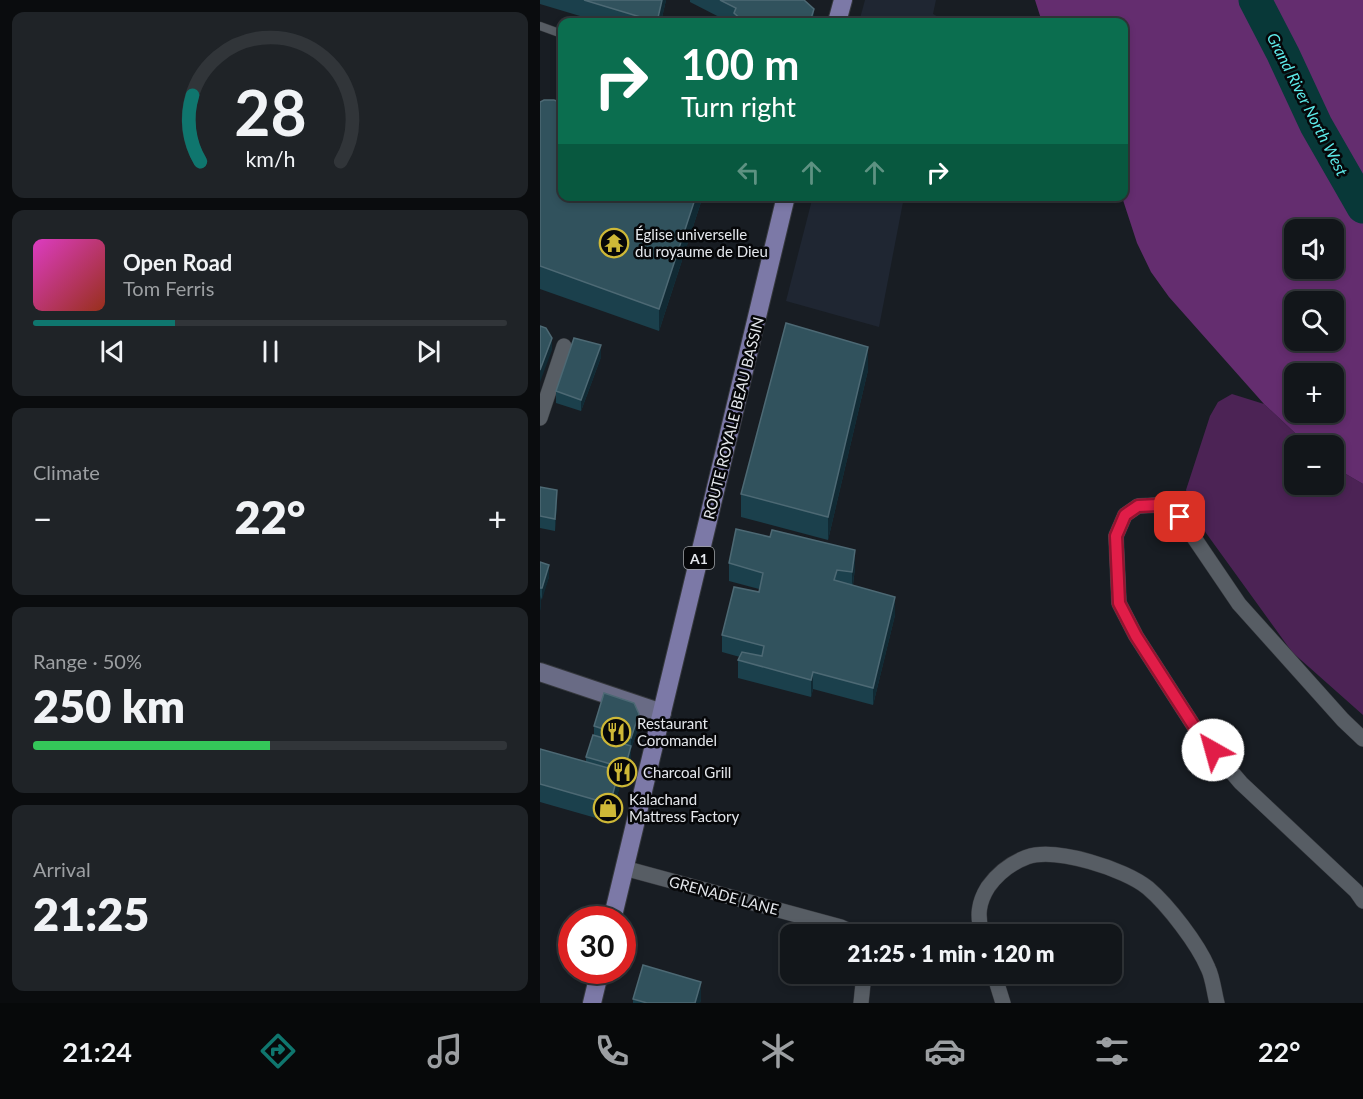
<!DOCTYPE html>
<html lang="en">
<head>
<meta charset="utf-8">
<style>
  :root { --surface:#12161a; --page:#1f2327; --text:#f1f3f6; --muted:#9c9fa2; --line:#313539; --accent:#0f766e }
  body { margin:0; font-family:Lato,sans-serif; background:var(--page); color:var(--text); height:100vh; display:flex; flex-direction:column; font-size:22px; white-space:nowrap }
  * { box-sizing:border-box; margin:0 }
  p { font-size:20px; color:var(--muted) }
  .icon { flex:none; width:33px; height:33px; fill:none; stroke:currentColor; stroke-width:2; stroke-linecap:round; stroke-linejoin:round }
  .map { position:relative; flex:1; overflow:hidden }
  .details { display:flex; flex-direction:column; gap:12px; padding:12px; background:#0a0c0e; width:540px }
  .details>* { flex:none }
  .banner { position:absolute; left:18px; top:18px; width:570px; height:183px; border-radius:12px; box-shadow:0 3px 9px #0003,0 0 0 2px var(--line); background:#0b6e4f; color:#fff; overflow:hidden }
  .fabs { position:absolute; left:744px; top:219px; display:grid; gap:12px }
  .fabs a { display:grid; place-items:center; width:60px; height:60px; border-radius:12px; background:var(--surface); box-shadow:0 3px 9px #0003,0 0 0 2px var(--line); font-size:30px }
  .speed { position:absolute; left:18px; top:906px; display:flex; gap:12px; font-size:30px; font-weight:700; text-align:center }
  .speed>* { display:grid; place-content:center; width:78px; height:78px; border-radius:50%; background:var(--surface); box-shadow:0 3px 9px #0003,0 0 0 2px var(--line); line-height:1 }
  .speed .limit { border:9px solid #d22; background:#fff; color:#111 }
  .pin { position:absolute; display:grid; place-items:center; width:51px; height:51px; color:#fff; margin:-26px; border-radius:12px; box-shadow:0 3px 9px #0006 }
  .me { position:absolute; width:66px; margin:-33px; rotate:322deg; stroke-linejoin:round; filter:drop-shadow(0 0 4px #0008) }
  .turn { display:flex; align-items:center; gap:21px; height:126px; padding:0 24px; font-size:27px }
  .turn .icon { width:78px; height:78px; stroke-width:2.5 }
  .turn b { display:block; font-size:42px; line-height:51px }
  .lanes { display:flex; align-items:center; height:57px; padding:0 24px; background:#0003; justify-content:center; gap:30px; direction:ltr }
  .lanes .off { opacity:.35 }
  .big { font-size:45px; font-weight:800; line-height:1.1 }
  .details .widget { flex:1; display:flex; flex-direction:column; justify-content:center; gap:9px; min-width:0; padding:0 21px; border-radius:12px; background:var(--page) }
  .details .dial { align-items:center; gap:0 }
  .dial svg { height:156px; overflow:visible; fill:none; stroke:var(--line); stroke-width:7; stroke-linecap:round; text-anchor:middle }
  .dial text { fill:var(--text); stroke:none }
  .song { display:flex; align-items:center; gap:18px }
  .cover { width:72px; height:72px; border-radius:9px; background:linear-gradient(135deg,hsl(310 70% 55%),hsl(10 70% 35%)) }
  .played { height:6px; border-radius:3px; background:linear-gradient(90deg,var(--accent) 30%,var(--line) 30%) }
  .keys { display:flex; justify-content:space-around; direction:ltr }
  .heat { display:flex; justify-content:space-between; align-items:center; font-size:33px; direction:ltr }
  .charge { height:9px; border-radius:4px; background:linear-gradient(90deg,#34c759 50%,var(--line) 0) }
  .trip { position:absolute; left:240px; top:924px; width:342px; height:60px; border-radius:12px; background:var(--surface); box-shadow:0 3px 9px #0003,0 0 0 2px var(--line); font-weight:800; line-height:60px; text-align:center }
  .tabs { display:flex; height:96px; justify-content:space-around; align-items:center; background:#07090a; color:var(--muted) }
  .tabs .icon { width:42px; height:42px }
  .tabs .on { color:var(--accent) }
  .tabs b { font-size:27px; color:var(--text) }
  main { display:flex; flex:1; min-height:0 }
  .map>svg:first-child { display:block }
  .built { fill:#1f2632 }
  .green { fill:#4c2355 }
  .forest { fill:#642d6f; fill-rule:evenodd }
  .lines { fill:none; stroke-linecap:round; stroke-linejoin:round }
  .river { stroke:#083838; stroke-width:33 }
  .service-casing { stroke:#35383d; stroke-width:9 }
  .minor-casing { stroke:#35383d; stroke-width:16 }
  .secondary-casing { stroke:#35383d; stroke-width:20 }
  .primary-casing { stroke:#35383d; stroke-width:20 }
  .service { stroke:#575d64; stroke-width:8 }
  .minor { stroke:#575d64; stroke-width:15 }
  .secondary { stroke:#696b85; stroke-width:18 }
  .primary { stroke:#7c79a7; stroke-width:18 }
  .wall { fill:#1b404c }
  .shaded-wall { fill:#112a34 }
  .building { fill:#31525d; stroke:#4d6974; stroke-width:1.5 }
  .route-casing { stroke:#92132f; stroke-width:15 }
  .route { stroke:#e11d48; stroke-width:10 }
  .labels { text-anchor:middle; dominant-baseline:central; stroke-width:5; stroke-linejoin:round; paint-order:stroke }
  .shield { fill:#060709; stroke:#a1a4a8; stroke-width:1.5 }
  .shield-label { font-size:14px; font-weight:bold; fill:#e4e7ec }
  .poi-label { font-size:15px; fill:#e4e7ec; stroke:#060709; text-anchor:start }
  .street-label { font-size:15px; fill:#e4e7ec; stroke:#060709 }
  .water-label { font-size:16px; font-style:italic; fill:#5eebea; stroke:#060709 }
</style>
</head>
<body>
<main>
<section class="details">
<div class="widget dial"><svg viewBox="0 0 100 80">
<path d="M14 69A42 42 0 1 1 86 69"/>
<path d="M14 69A42 42 0 0 1 10 35" stroke="#0f766e"/>
<text x="50" y="56" font-size="32" font-weight="700">28</text>
<text x="50" y="72" font-size="11">km/h</text>
</svg></div>
<div class="widget">
<div class="song"><i class="cover"></i><div><b>Open Road</b><p>Tom Ferris</p></div></div>
<div class="played"></div>
<div class="keys"><svg class="icon" aria-label="previous" viewBox="0 0 24 24"><path d="M18 5L8 12l10 7zM5 5v14"/></svg><svg class="icon" aria-label="pause" viewBox="0 0 24 24"><path d="M8 5v14M16 5v14"/></svg><svg class="icon" aria-label="next" viewBox="0 0 24 24"><path d="M6 5l10 7-10 7zM19 5v14"/></svg></div>
</div>
<div class="widget"><p>Climate</p>
<div class="heat"><a>−</a><b class="big">22°</b><a>+</a></div>
</div>
<div class="widget"><p>Range · 50%</p><b class="big">250 km</b><div class="charge"></div></div>
<div class="widget"><p>Arrival</p><b class="big">21:25</b></div>
</section>
<div class="map">
<svg width="823" height="1003" viewBox="0 0 823 1003">
  <rect width="100%" height="100%" fill="#181d23"/>
  <g class="built">
    <path d="M325,0H396L393,14L404,20V22H319Z"/>
    <path d="M273,196L364,197L339,327L246,301Z"/>
  </g>
  <path class="green" d="M692,394L724,404L768,445L754,446V484H794V467L823,484V715L752,652L666,533L651,505L646,490L670,416L678,402Z"/>
  <path class="forest" d="M495,0H823V484L794,467V446L768,445L724,404L629,297L611,272L597,243L582,197L584,22H502ZM754,230H794V268H754ZM754,302H794V340H754ZM754,374H794V412H754Z"/>
  <g class="lines">
    <path class="river" d="M715,0L743,54L776,125L823,207"/>
    <g class="service-casing">
      <path id="service" d="M0,26L22,34"/>
    </g>
    <g class="minor-casing">
      <g id="minor">
        <path d="M0,418L24,346"/>
        <path d="M823,739L803,720L699,604L640,517L618,505L598,506L585,515L576,536L579,603L596,636L659,734L701,783L816,891L823,901"/>
        <path d="M84,868L301,927L316,934"/>
        <path d="M442,934C437,916 438,903 448,887C458,873 471,863 487,857C516,847 585,869 608,888C628,905 658,944 668,968C673,978 674,992 677,1003"/>
        <path d="M454,974L463,1003"/>
        <path d="M321,1003L324,974"/>
      </g>
    </g>
    <g class="secondary-casing">
      <path id="secondary" d="M0,672L122,713"/>
    </g>
    <g class="primary-casing">
      <g id="primary">
        <path d="M297,22L303,0"/>
        <path d="M72,920L246,196"/>
        <path d="M52,1003L60,970"/>
      </g>
    </g>
    <use href="#service" class="service"/>
    <use href="#minor" class="minor"/>
    <use href="#secondary" class="secondary"/>
    <use href="#primary" class="primary"/>
  </g>
  <g class="wall">
    <path d="M0,0H126L121,22H60L0,4Z"/>
    <path d="M150,0H264L274,22H189L150,2Z"/>
    <path d="M0,102L163,196L119,331L0,289Z"/>
    <path d="M61,357L41,411L16,403V391Z"/>
    <path d="M328,370L288,540L201,517V494Z"/>
    <path d="M0,487L17,502L15,531L0,528Z"/>
    <path d="M0,562L9,577L1,600L0,611Z"/>
    <path d="M189,563L315,568L313,585L355,615L333,705L273,689L271,697L198,678V660L200,657L182,652V635L219,592V589L189,581Z"/>
    <path d="M54,726H99L91,749V758L85,780L79,779V789L70,822L0,802V749L46,762V757L54,735Z"/>
    <path d="M93,999H161L160,1003H93Z"/>
  </g>
  <g class="shaded-wall">
    <path d="M122,0H126L121,22H117Z"/>
    <path d="M274,9V22H270Z"/>
    <path d="M156,196H163L119,331V309Z"/>
    <path d="M12,338V350L0,382V370Z"/>
    <path d="M61,345V357L41,411V400Z"/>
    <path d="M328,347V370L288,540V517Z"/>
    <path d="M17,490V502L15,531V519Z"/>
    <path d="M315,550V568L312,589V572Z"/>
    <path d="M9,565V577L2,600V588Z"/>
    <path d="M1,595V607L0,611V600Z"/>
    <path d="M355,597V615L333,705V688Z"/>
    <path d="M273,672V689L271,697V680Z"/>
    <path d="M99,714V726L91,749V758L85,780V768L91,746V738Z"/>
    <path d="M79,771V789L70,822V804Z"/>
    <path d="M161,982V999L160,1003H155Z"/>
  </g>
  <g class="building">
    <path d="M44,0H122L117,22Z"/>
    <path d="M180,0H264L274,9L270,22H204L194,13L196,8Z"/>
    <path d="M4,100H14L22,103V196H156L119,309L0,266V102Z"/>
    <path d="M246,323L328,347L288,517L201,494Z"/>
    <path d="M0,326L6,328L12,338L0,370Z"/>
    <path d="M34,338L61,345L41,400L16,391Z"/>
    <path d="M0,487L17,490L15,519L0,516Z"/>
    <path d="M196,529L230,537L232,530L315,550L312,572L297,570L294,580L355,597L333,688L273,672L271,680L198,660L202,652L222,656L224,646L182,635L194,587L219,592L223,573L189,563Z"/>
    <path d="M0,562L9,565L2,588H0Z"/>
    <path d="M64,693L94,703L99,714L91,738L54,726Z"/>
    <path d="M53,735L91,746L85,768L46,757Z"/>
    <path d="M0,749L79,771L70,804L0,784Z"/>
    <path d="M103,965L161,982L155,1003H107L93,999Z"/>
  </g>
  <g class="lines">
    <g class="route-casing">
      <path id="route" d="M640,517L618,505L598,506L585,515L576,536L579,603L596,636L659,734L673,750"/>
    </g>
    <use href="#route" class="route"/>
  </g>
  <defs>
    <g id="temple-ring" transform="scale(1.5)"><circle r="9.5" fill="#060709" stroke="#ceb837" stroke-width="1.5"/><path d="M0-6L5-2H3V0L6.5 2.5H4V6H1.5V3h-3V6H-4V2.5H-6.5L-3 0V-2H-5Z" fill="#ceb837"/></g>
    <g id="restaurant-ring" transform="scale(1.5)"><circle r="9.5" fill="#060709" stroke="#ceb837" stroke-width="1.5"/><path d="M-5-6h1v4h1v-4h1v4h1v-4h1v5L-1.5 .5V6h-2V.5L-5-1ZM5-6V6H3V1.5H1.5Q1.5-4 5-6Z" fill="#ceb837"/></g>
    <g id="shop-ring" transform="scale(1.5)"><circle r="9.5" fill="#060709" stroke="#ceb837" stroke-width="1.5"/><path d="M-5-2.5h2.3a2.7 3.5 0 0 1 5.4 0H5L5.5 6h-11ZM-1.5-2.5h3a1.5 2.3 0 0 0-3 0Z" fill="#ceb837"/></g>
  </defs>
  <g fill-rule="evenodd">
    <use href="#temple-ring" x="74" y="243"/>
    <use href="#restaurant-ring" x="76" y="732"/>
    <use href="#restaurant-ring" x="82" y="772"/>
    <use href="#shop-ring" x="68" y="808"/>
  </g>
  <g class="labels">
    <rect class="shield" x="144" y="547" width="30" height="22" rx="4.5"/>
    <g class="shield-label">
      <text x="159" y="558">A1</text>
    </g>
    <g class="poi-label">
      <text x="95" y="234">Église universelle<tspan x="95" dy="17">du royaume de Dieu</tspan></text>
      <text x="97" y="723">Restaurant<tspan x="97" dy="17">Coromandel</tspan></text>
      <text x="103" y="772">Charcoal Grill</text>
      <text x="89" y="799">Kalachand<tspan x="89" dy="17">Mattress Factory</tspan></text>
    </g>
    <g class="street-label">
      <text transform="translate(193 418) rotate(-76)">ROUTE ROYALE BEAU BASSIN</text>
      <text transform="translate(184 895) rotate(15)">GRENADE LANE</text>
    </g>
    <g class="water-label">
      <text transform="translate(768 104) rotate(63)">Grand River North West</text>
    </g>
  </g>
</svg>
<div class="fabs">
<a><svg class="icon" aria-label="sound" viewBox="0 0 24 24"><path d="M4 9h4l5-4v14l-5-4H4zM17 9q2 3 0 6"/></svg></a>
<a><svg class="icon" aria-label="search" viewBox="0 0 24 24"><circle cx="10" cy="10" r="6"/><path d="M15 15l6 6"/></svg></a>
<a>+</a>
<a>−</a>
</div>
<div class="speed"><div class="limit">30</div></div>
<div class="pin" style="left:640px;top:517px;background:#d93025"><svg class="icon" aria-label="arrive" viewBox="0 0 24 24"><path d="M6 21V4h12l-3 4 3 4H6"/></svg></div>
<svg class="me" style="left:673px;top:750px" viewBox="-20 -20 40 40"><circle r="19" fill="#fff"/><path d="M0-13L10 11 0 6-10 11z" fill="#e11d48"/></svg>
<div class="trip">21:25 · 1 min · 120 m</div>
<div class="banner">
<div class="turn"><svg class="icon" aria-label="right" viewBox="0 0 24 24"><path d="M7 20v-9h11M14 6l5 5-5 5"/></svg><div><b>100 m</b>Turn right</div></div>
<div class="lanes"><svg class="icon off" aria-label="left" viewBox="0 0 24 24"><path d="M17 20v-9H6M10 6l-5 5 5 5"/></svg><svg class="icon off" aria-label="ahead" viewBox="0 0 24 24"><path d="M12 20V5M6 11l6-6 6 6"/></svg><svg class="icon off" aria-label="ahead" viewBox="0 0 24 24"><path d="M12 20V5M6 11l6-6 6 6"/></svg><svg class="icon" aria-label="right" viewBox="0 0 24 24"><path d="M7 20v-9h11M14 6l5 5-5 5"/></svg></div>
</div>
</div>
</main>
<nav class="tabs">
<b>21:24</b>
<svg class="icon on" aria-label="directions" viewBox="0 0 24 24"><path d="M12 3l9 9-9 9-9-9zM9 14v-3h6M13 9l2 2-2 2"/></svg>
<svg class="icon" aria-label="music" viewBox="0 0 24 24"><path d="M9 18V5l10-2v13"/><circle cx="6" cy="18" r="3"/><circle cx="16" cy="16" r="3"/></svg>
<svg class="icon" aria-label="phone" viewBox="0 0 24 24"><path d="M5 4h4l2 5-3 2q2 4 5 5l2-3 5 2v4C11 20 4 13 5 4z"/></svg>
<svg class="icon" aria-label="climate" viewBox="0 0 24 24"><path d="M12 3v18M4 7l16 10M4 17L20 7"/></svg>
<svg class="icon" aria-label="car" viewBox="0 0 24 24"><path d="M5 17H2v-5l4-1 3-4h7l3 4 3 1v5h-3M9 17h6M6 11h13"/><circle cx="7" cy="17" r="2"/><circle cx="17" cy="17" r="2"/></svg>
<svg class="icon" aria-label="filters" viewBox="0 0 24 24"><path d="M4 7h16M4 17h16"/><circle cx="9" cy="7" r="2"/><circle cx="15" cy="17" r="2"/></svg>
<b>22°</b>
</nav>
</body>
</html>
